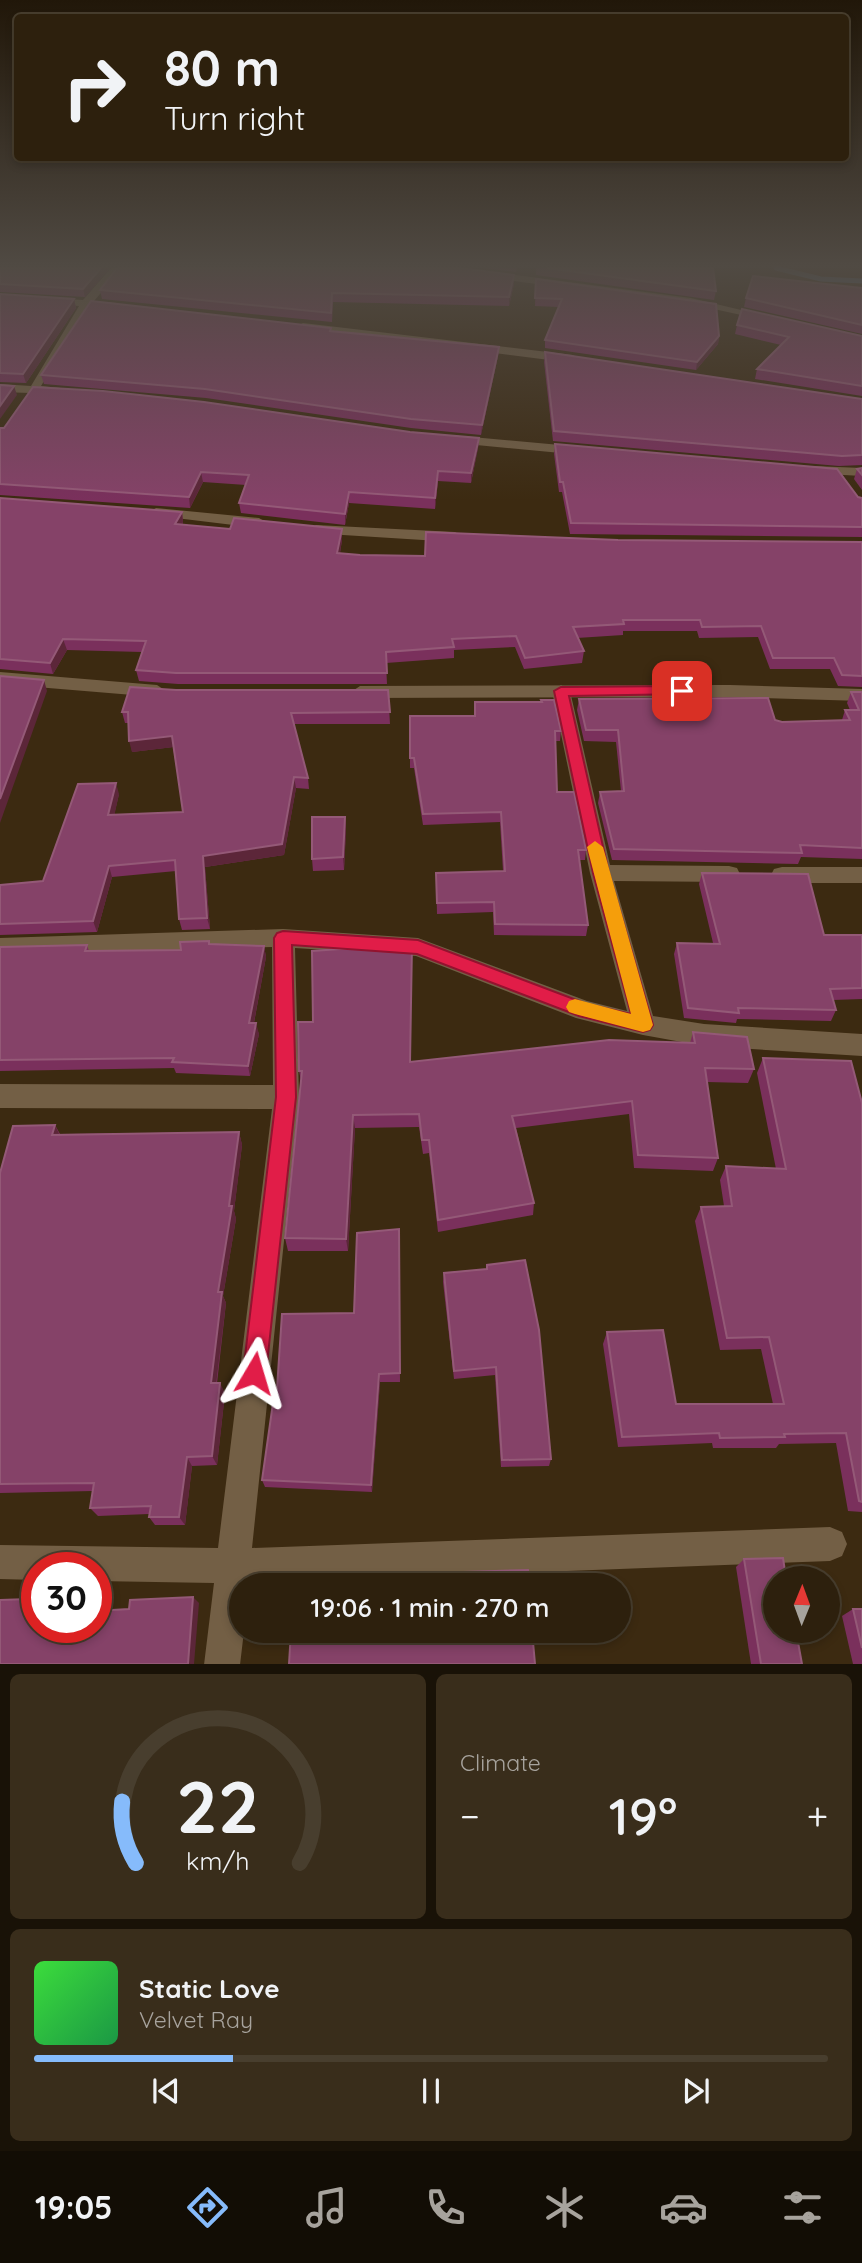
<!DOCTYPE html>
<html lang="en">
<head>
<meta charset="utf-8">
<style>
  :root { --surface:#2d200d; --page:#392d1b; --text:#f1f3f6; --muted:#a7a39d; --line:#483e2e; --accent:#86bbfb }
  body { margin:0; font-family:Quicksand,sans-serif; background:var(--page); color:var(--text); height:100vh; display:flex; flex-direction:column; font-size:26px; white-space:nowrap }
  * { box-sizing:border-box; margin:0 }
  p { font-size:23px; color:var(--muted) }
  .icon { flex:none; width:38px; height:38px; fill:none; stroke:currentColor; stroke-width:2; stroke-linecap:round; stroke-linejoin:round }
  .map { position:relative; height:1664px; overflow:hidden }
  .details { display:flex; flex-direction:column; gap:10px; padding:10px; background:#191207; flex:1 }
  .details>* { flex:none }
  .banner { position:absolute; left:14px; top:14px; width:835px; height:147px; border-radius:7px; box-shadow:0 4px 10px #0003,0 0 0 2px var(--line); background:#2d200d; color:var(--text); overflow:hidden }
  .needle { width:46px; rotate:1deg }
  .tools { position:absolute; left:763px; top:1566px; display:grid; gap:14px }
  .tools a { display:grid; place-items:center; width:77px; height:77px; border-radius:50%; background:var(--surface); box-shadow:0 4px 10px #0003,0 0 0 2px var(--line); font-size:35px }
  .speed { position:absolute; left:21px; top:1552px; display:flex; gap:14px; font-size:35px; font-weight:700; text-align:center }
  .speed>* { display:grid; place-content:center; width:91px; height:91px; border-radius:50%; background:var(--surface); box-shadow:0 4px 10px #0003,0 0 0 2px var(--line); line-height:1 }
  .speed .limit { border:10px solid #d22; background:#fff; color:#111 }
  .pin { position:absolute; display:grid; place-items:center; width:60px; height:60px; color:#fff; margin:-30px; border-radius:14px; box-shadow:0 4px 10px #0006 }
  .me { position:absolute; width:77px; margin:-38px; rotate:7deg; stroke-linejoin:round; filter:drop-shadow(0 0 5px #0008) }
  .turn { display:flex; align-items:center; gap:24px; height:147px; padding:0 35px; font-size:32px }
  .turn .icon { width:91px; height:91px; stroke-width:2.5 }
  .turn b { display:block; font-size:49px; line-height:60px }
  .big { font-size:52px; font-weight:600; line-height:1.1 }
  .details .widget { flex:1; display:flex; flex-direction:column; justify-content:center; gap:10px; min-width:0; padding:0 24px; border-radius:10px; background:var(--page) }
  .details .dial { align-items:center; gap:0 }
  .dial svg { height:182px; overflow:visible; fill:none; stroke:var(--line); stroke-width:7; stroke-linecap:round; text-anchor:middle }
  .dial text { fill:var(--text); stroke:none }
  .song { display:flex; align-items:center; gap:21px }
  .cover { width:84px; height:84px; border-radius:10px; background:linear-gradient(135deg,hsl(120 70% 55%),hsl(140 70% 35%)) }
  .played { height:7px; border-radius:4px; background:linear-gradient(90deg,var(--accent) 25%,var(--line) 25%) }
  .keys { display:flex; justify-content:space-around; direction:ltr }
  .heat { display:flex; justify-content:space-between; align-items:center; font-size:38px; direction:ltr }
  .details .tiles { flex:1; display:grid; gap:10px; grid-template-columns:1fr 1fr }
  .widget:last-child { grid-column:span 2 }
  .trip { position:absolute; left:229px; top:1573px; width:402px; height:70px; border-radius:35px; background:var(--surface); box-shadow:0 4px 10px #0003,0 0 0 2px var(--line); font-weight:600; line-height:70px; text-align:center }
  .menu { display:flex; height:112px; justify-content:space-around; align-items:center; background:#120d05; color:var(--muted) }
  .menu .icon { width:49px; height:49px }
  .menu .current { color:var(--accent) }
  .menu b { font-size:32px; color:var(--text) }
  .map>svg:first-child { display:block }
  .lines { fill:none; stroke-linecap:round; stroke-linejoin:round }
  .stream { stroke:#537aa3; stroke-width:5 }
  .minor { fill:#735f45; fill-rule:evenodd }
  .tertiary { fill:#735f45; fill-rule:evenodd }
  .wall { fill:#7a305c }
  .shaded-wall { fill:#5c2639 }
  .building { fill:#854268; stroke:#945977; stroke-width:2 }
  .route { fill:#e11d48; stroke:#92132f; stroke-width:2 }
  .slow { fill:#f59e0b }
</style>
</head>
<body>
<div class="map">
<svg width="862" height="1665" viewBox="0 0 862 1665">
  <rect width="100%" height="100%" fill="#3c2a11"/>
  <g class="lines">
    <path class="stream" d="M776,268L821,279L862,281"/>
    <g class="minor">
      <path d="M111,268H122L94,301L117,303L123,306L117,309L89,307L41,386L61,388V394L0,392V384L31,386L79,306L0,300V294L83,300Z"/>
      <path d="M433,268H462L691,298L774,318L768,321L691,304L438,271Z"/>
      <path d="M303,323L573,355L579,359L573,363L299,328L297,326Z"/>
      <path d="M450,435L582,447L589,451L582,455L445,442V436Z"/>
      <path d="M813,466L862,468V476L808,473L806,470Z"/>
      <path d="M156,508L259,518L267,523L259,528L151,515L149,512Z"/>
      <path d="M316,525L455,532L463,537L455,542L311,533L308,530Z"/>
      <path d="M561,685L570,691L610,865L729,866L737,868L740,874L737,880L729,882L614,881L653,1016L704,1024L862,1034V1056L704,1046L643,1035L576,1018L416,956L295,948L299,1097L252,1548L830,1527L842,1532L847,1544L842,1556L830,1561L249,1583V1586H242V1631H244L240,1665H204L214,1583L96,1581V1568H37V1580L0,1579V1545L218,1548L272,1109L0,1108V1084L273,1085L272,947L0,956V938L283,929L418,938L587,1001L627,1011L590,873L552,691Z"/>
      <path d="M782,867H862V883H782L774,881L771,875L774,869Z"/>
    </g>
    <g class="tertiary">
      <path d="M0,672L157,685L166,691L157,697L0,684Z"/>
      <path d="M730,685L862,689V701L730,697L360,698L351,692L360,686Z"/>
    </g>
  </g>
  <g class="wall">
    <path d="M0,268H110L85,297L0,292Z"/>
    <path d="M482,268H517L516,272Z"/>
    <path d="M536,268H713L716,291L714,300L536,275Z"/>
    <path d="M536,279L719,336L718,344L696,370L545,348V340L559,307L535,306Z"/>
    <path d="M514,284L509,306L333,302L332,322L102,299L100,290Z"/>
    <path d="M862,288V334L744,307L746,298Z"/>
    <path d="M0,294L74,299L76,308L26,383L0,382Z"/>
    <path d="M737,325L862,336V396L755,379L757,369L781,345L735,334Z"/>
    <path d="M331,331L499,347L498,356L481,435L411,428L206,398L44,384L41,375Z"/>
    <path d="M545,352L862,399V465L839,466L553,441L544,362Z"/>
    <path d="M0,428L410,432L479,438L478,448L471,483L438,481L435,509L349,503L345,525L241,513L239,503L246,485L203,482L190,508L0,495Z"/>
    <path d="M555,444L862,498V537L570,534L562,492H559L554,454Z"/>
    <path d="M862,468V490L854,479L857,469Z"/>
    <path d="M0,498L182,512L183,522L182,525L230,529H342V540L340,553L360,555L425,556L618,540L862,542V687L838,686L830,669H770L758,637L699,638L697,631H623V635L577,638L584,651L582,663L524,669L515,647L454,650V658L386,663L387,684H178L139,681L136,670L142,652L67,650L53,674L0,669Z"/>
    <path d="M176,690H388L390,724H294L308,778L309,789L296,788L284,855L205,867L210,929L182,930L179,919L176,871L112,877L97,932L0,935V885L43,881L119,794L114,815L183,812L173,747L132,752L129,723H125L122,712Z"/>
    <path d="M851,692H862V859L801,857L798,864L612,860L598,803L600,792L621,791L616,742L584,741L577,710L579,699L775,720L782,722L842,720L845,710H850L847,703Z"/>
    <path d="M541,700L561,731L560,741H555L557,792L586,850L585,860H579L588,925L586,936L494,935L493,912L437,914L436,873L503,871L500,822L423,825L414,768H410V716H475V702H541Z"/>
    <path d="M345,817L346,830L344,870L313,871L312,859Z"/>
    <path d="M702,873L824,935H862V999L833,1000L836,1010L831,1021L737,1019L736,1023L684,1018L674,954L677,943H713L699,884Z"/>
    <path d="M209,944L264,946L266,957L254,1023L259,1034L250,1076L176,1073L174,1068L0,1071V947L87,945L89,951L181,950Z"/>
    <path d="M412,959L410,1062L690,1043L693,1032L754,1069L748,1083L707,1082L718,1158L713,1171L634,1168L629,1114L516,1128L534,1203L533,1215L438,1232L429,1153L423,1154L419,1127L355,1128L348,1251H288L285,1238L301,1081L299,1071L313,1022Z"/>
    <path d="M763,1058L862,1103V1512L848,1511L836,1443L779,1444L776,1448H713L712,1443L618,1447L603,1344L607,1332L676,1404H773L761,1349L720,1350L695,1221L701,1207L724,1206L720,1180L726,1166L776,1169L757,1073Z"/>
    <path d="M55,1125L60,1134L239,1132L242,1145L234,1211L236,1219L223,1296L226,1303L217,1383L225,1393L217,1465L192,1466L185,1525H155L149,1517V1514L98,1516L90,1508L93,1491L0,1493V1173Z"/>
    <path d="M399,1229L400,1382H380L372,1492L265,1487L262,1480L276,1403L354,1313Z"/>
    <path d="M487,1265L551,1459L549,1466L501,1467L495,1375L454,1379L443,1282L444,1273L486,1269Z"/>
    <path d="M744,1559L802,1664H751L736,1567Z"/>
    <path d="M853,1609H862V1664H853L842,1616Z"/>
  </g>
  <g class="shaded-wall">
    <path d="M101,268H110L85,297L83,289Z"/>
    <path d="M514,275V284L509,306V297Z"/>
    <path d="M74,299L76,308L26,383L23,374Z"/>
    <path d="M719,336L718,344L696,370L697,362Z"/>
    <path d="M499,347L498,356L481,435L482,425Z"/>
    <path d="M14,386L17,395L0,419V406Z"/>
    <path d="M479,438L478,448L471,483V473Z"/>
    <path d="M438,471V481L435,509V498Z"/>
    <path d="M201,472L203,482L190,508L189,497Z"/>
    <path d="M349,492V503L345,525V514Z"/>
    <path d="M182,512L183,522L177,535L175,524Z"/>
    <path d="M342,529V540L338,564L337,553Z"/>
    <path d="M63,639L67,650L53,674L50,663Z"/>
    <path d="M44,680L47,691L0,823V799Z"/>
    <path d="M172,736L174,747L132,752L129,741Z"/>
    <path d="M294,777L296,788L284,855L205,867L210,929L207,918L203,856Z"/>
    <path d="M116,783L119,794L112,826L108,815Z"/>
    <path d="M345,817L346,830L344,870L343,857Z"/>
    <path d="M109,866L112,877L97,932L93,921Z"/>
    <path d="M264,946L266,957L252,1033L249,1023Z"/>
    <path d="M256,1023L259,1034L250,1076L248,1066Z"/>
    <path d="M353,1115L355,1128L348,1251L346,1239Z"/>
    <path d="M55,1125L61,1138L52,1135Z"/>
    <path d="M239,1132L242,1145L234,1211L236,1219L223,1296L226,1303L215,1393L211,1383L218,1292Z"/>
    <path d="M379,1374L380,1382L372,1492L371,1485Z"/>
    <path d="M220,1383L225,1393L217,1465L212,1456Z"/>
    <path d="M187,1457L192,1466L185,1525L179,1517Z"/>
    <path d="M193,1597L199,1603L194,1664H188Z"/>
    <path d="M28,1599L37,1605L34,1622L25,1616Z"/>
  </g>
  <g class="building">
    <path d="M0,268H101L83,289L0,284Z"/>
    <path d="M117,268H461L514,275L509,297L332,293L331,313L100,290Z"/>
    <path d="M547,268H713L716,291Z"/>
    <path d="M753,276L862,288V325L746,298Z"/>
    <path d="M536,279L716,304L719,336L697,362L545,340L562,299L535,298Z"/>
    <path d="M0,294L74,299L23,374L0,373Z"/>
    <path d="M91,301L331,328L330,331L499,347L482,425L411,419L205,389L41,375Z"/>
    <path d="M742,309L862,336V386L757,369L789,337L737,325Z"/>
    <path d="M545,352L862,399V455L842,456L554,431Z"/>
    <path d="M0,385L14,386L0,406Z"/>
    <path d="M33,387L103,391L204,402L410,432L479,438L471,473L438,471L435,498L349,492L345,514L239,503L249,475L201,472L189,497L0,484V428H4Z"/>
    <path d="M555,444L837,469L858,497L862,498V527L571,523L563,482H560Z"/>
    <path d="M862,468V475L857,469Z"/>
    <path d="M0,498L182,512L175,524L230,529L234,518L342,529L337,553L360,555L425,556L426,532L618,540L862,542V676L842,675L834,658H773L761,626L702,627L700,620H623L624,624L573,627L584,651L525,658L516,636L452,639L454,647L386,652L387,673H176L136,670L146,641L63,639L50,663L0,659Z"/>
    <path d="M0,676L44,680L0,799Z"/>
    <path d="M130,687L176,690H388L390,712L291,713L308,778L294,777L282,844L203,856L207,918L179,919L175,860L109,866L93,921L0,924V885L43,881L78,784L116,783L108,815L183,812L172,736L129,741L128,712H122Z"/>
    <path d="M851,692H862V848L800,845L802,853L614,849L600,792L624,791L618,730H586L579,699L768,698L775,720L782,722L850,720L845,710H859Z"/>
    <path d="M541,700H554L561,731H555L557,792H574L586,850H578L588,925L495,924L494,902L437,903L436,873L505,871L501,812L423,814L414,758H410V716H475V702H542Z"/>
    <path d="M312,817H345L343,857L312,859Z"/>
    <path d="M702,873L808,874L824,935H862V988L830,989L836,1010L738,1008L739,1013L688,1008L677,943L720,944Z"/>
    <path d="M209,941V944L264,946L249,1023H256L248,1066L172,1062L174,1058L0,1060V947L87,945L85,951L181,950L180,942Z"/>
    <path d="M412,944L410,1062L609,1040L695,1043L693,1032L747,1037L754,1069L705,1068L718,1158L638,1155L632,1101L512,1116L534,1203L438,1220L429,1140H422L419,1114L353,1115L346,1239L285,1238L302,1071H299L298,1022H313L312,951Z"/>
    <path d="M763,1058L851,1061L862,1103V1502L859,1501L846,1433L784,1434L785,1437L720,1438L719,1433L622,1437L607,1332L663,1330L676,1404H784L769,1337L727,1338L701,1207L732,1206L726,1166L786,1169Z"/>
    <path d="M55,1125L52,1135L239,1132L229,1206H232L218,1292H222L211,1383H220L212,1456L187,1457L179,1517H149L151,1506L90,1508L94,1483L0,1484V1173L13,1126Z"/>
    <path d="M399,1229L400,1373L379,1374L371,1485L262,1480L273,1403H276L282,1314L354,1313L357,1233Z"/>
    <path d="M525,1260L539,1330L551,1459L502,1460L496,1367L454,1371L444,1273L487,1269V1265Z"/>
    <path d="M783,1558L786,1578H775V1631H796L802,1664H761L744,1559Z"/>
    <path d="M528,1570L529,1586H293L294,1582L432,1579V1573Z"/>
    <path d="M193,1597L188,1664H0V1600L28,1599L25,1616L37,1615V1628H96V1611L129,1609L130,1600Z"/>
    <path d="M853,1609H862V1648Z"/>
    <path d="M291,1631H532L535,1664H289Z"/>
  </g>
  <linearGradient id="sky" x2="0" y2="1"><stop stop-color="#211709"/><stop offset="0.53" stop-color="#504a43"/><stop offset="1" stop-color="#504a43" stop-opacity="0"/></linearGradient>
  <rect width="862" height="501" fill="url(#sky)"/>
  <path class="route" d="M682,686L689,691L687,694L569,696L609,873L653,1025L650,1030L643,1032L579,1016L417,954L292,945L296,1097L266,1373L263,1381L254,1385L246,1381L243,1373L276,1097L274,938L277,933L283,931L418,940L587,1004L631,1014L593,873L554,691L561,687Z"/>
  <path class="slow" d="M595,841L603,847L653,1025L650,1030L643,1032L575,1014L569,1012L566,1007L569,1001L575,999L631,1014L587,847Z"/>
</svg>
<div class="tools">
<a><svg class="needle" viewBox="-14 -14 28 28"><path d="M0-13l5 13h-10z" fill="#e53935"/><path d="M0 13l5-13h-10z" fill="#a7a39d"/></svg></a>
</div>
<div class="speed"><div class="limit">30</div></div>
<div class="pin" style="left:682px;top:691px;background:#d93025"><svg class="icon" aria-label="arrive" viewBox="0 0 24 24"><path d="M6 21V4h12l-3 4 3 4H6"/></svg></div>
<svg class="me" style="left:254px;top:1373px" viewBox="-20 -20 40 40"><path d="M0-17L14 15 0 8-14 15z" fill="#e11d48" stroke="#fff" stroke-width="4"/></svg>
<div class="trip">19:06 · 1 min · 270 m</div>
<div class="banner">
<div class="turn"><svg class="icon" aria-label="right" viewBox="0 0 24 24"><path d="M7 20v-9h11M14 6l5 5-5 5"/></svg><div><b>80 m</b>Turn right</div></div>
</div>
</div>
<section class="details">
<div class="tiles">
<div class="widget dial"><svg viewBox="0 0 100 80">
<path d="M14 69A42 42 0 1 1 86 69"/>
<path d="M14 69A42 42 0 0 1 8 42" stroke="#86bbfb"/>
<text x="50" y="56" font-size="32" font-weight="700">22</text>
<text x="50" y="72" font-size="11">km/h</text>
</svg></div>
<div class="widget"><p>Climate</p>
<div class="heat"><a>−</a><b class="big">19°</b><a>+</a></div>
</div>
<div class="widget">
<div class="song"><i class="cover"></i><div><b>Static Love</b><p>Velvet Ray</p></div></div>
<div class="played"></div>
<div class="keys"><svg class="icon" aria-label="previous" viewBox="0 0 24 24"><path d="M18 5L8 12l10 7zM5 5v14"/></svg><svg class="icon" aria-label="pause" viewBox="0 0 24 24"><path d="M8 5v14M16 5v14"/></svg><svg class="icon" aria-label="next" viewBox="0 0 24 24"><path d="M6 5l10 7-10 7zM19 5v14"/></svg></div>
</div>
</div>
</section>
<nav class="menu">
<b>19:05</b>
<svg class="icon current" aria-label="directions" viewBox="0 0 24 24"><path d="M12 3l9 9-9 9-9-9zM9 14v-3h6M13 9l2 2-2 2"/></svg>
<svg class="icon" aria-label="music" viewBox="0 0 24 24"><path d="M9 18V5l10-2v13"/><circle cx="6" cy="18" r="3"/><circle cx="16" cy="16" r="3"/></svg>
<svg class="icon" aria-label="phone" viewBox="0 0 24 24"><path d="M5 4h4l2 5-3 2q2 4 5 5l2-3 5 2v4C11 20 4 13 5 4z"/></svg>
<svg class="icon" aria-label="climate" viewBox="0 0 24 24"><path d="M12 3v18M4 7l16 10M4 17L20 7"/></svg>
<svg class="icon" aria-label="car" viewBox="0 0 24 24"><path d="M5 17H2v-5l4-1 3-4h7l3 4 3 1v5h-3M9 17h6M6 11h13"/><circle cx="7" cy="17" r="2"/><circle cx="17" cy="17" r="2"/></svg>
<svg class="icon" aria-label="filters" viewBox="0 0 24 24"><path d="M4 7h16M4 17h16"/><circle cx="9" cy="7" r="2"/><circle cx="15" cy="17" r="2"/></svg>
</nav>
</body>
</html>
